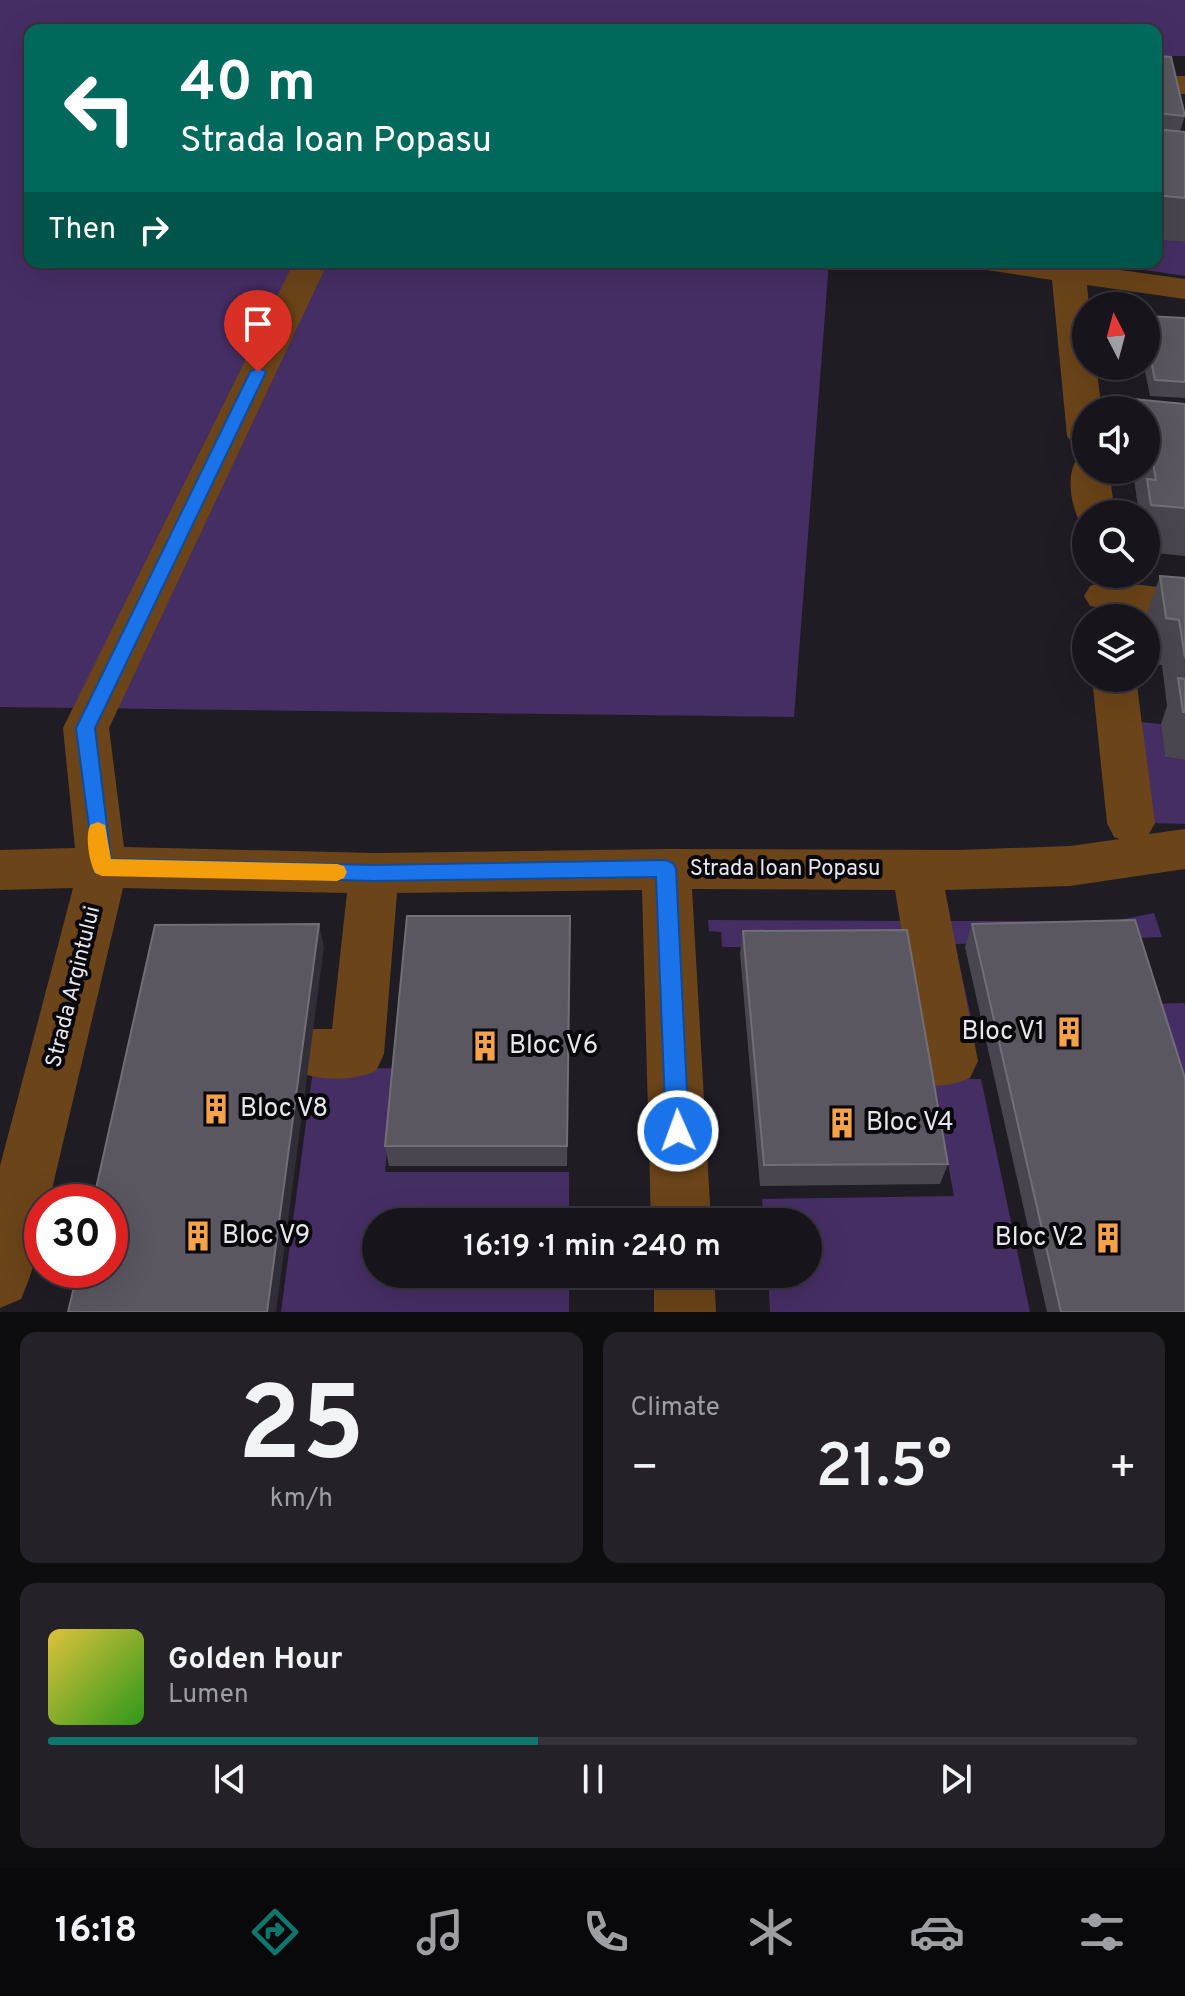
<!DOCTYPE html>
<html lang="en">
<head>
<meta charset="utf-8">
<style>
  :root { --surface:#17151b; --page:#242228; --text:#f1f3f6; --muted:#9e9fa3; --line:#36343a; --accent:#0f766e }
  body { margin:0; font-family:Overpass,sans-serif; background:var(--page); color:var(--text); height:100vh; display:flex; flex-direction:column; font-size:30px; white-space:nowrap }
  * { box-sizing:border-box; margin:0 }
  p { font-size:26px; color:var(--muted) }
  .icon { flex:none; width:44px; height:44px; fill:none; stroke:currentColor; stroke-width:2; stroke-linecap:round; stroke-linejoin:round }
  .map { position:relative; height:1312px; overflow:hidden }
  .panel { display:flex; flex-direction:column; gap:20px; padding:20px; background:#0d0c0f; flex:1 }
  .panel>* { flex:none }
  .top-card { position:absolute; left:24px; top:24px; width:1138px; height:244px; border-radius:16px; box-shadow:0 8px 32px #0002,0 0 0 2px var(--line); background:#00695c; color:#fff; overflow:hidden }
  .needle { width:52px; rotate:354deg }
  .tools { position:absolute; left:1072px; top:292px; display:grid; gap:16px }
  .tools a { display:grid; place-items:center; width:88px; height:88px; border-radius:50%; background:var(--surface); box-shadow:0 8px 32px #0002,0 0 0 2px var(--line); font-size:40px }
  .speed { position:absolute; left:24px; top:1184px; display:flex; gap:16px; font-size:40px; font-weight:700; text-align:center }
  .speed>* { display:grid; place-content:center; width:104px; height:104px; border-radius:50%; background:var(--surface); box-shadow:0 8px 32px #0002,0 0 0 2px var(--line); line-height:1 }
  .speed .limit { border:12px solid #d22; background:#fff; color:#111 }
  .pin { position:absolute; display:grid; place-items:center; width:68px; height:68px; color:#fff; margin:-82px -34px; border-radius:50% 50% 50% 0; rotate:-45deg; box-shadow:0 0 8px #0007 }
  .pin .icon { rotate:45deg }
  .me { position:absolute; width:88px; margin:-44px; rotate:358deg; stroke-linejoin:round; filter:drop-shadow(0 0 6px #0008) }
  .turn { display:flex; align-items:center; gap:28px; height:168px; padding:0 24px; font-size:36px }
  .turn .icon { width:104px; height:104px; stroke-width:2.5 }
  .turn b { display:block; font-size:56px; line-height:68px }
  .then { display:flex; align-items:center; height:76px; padding:0 24px; background:#0003; gap:16px; font-size:30px }
  .big { font-size:60px; font-weight:600; line-height:1.1 }
  .panel .tile { flex:1; display:flex; flex-direction:column; justify-content:center; gap:12px; min-width:0; padding:0 28px; border-radius:16px; background:var(--page) }
  .panel .dial { align-items:center; gap:0 }
  .dial b { font-size:104px; line-height:1 }
  .song { display:flex; align-items:center; gap:24px }
  .cover { width:96px; height:96px; border-radius:12px; background:linear-gradient(135deg,hsl(50 70% 55%),hsl(110 70% 35%)) }
  .played { height:8px; border-radius:4px; background:linear-gradient(90deg,var(--accent) 45%,var(--line) 45%) }
  .keys { display:flex; justify-content:space-around; direction:ltr }
  .heat { display:flex; justify-content:space-between; align-items:center; font-size:44px; direction:ltr }
  .panel .tiles { flex:1; display:grid; gap:20px; grid-template-columns:1fr 1fr }
  .tile:last-child { grid-column:span 2 }
  .trip { position:absolute; left:362px; top:1208px; width:460px; height:80px; border-radius:40px; background:var(--surface); box-shadow:0 8px 32px #0002,0 0 0 2px var(--line); font-weight:600; line-height:80px; text-align:center }
  .tabs { display:flex; height:128px; justify-content:space-around; align-items:center; background:#09080b; color:var(--muted) }
  .tabs .icon { width:56px; height:56px }
  .tabs .active { color:var(--accent) }
  .tabs b { font-size:36px; color:var(--text) }
  .map>svg:first-child { display:block }
  .green { fill:#452e64 }
  .lines { fill:none; stroke-linecap:round; stroke-linejoin:round }
  .minor { fill:#6b4419; fill-rule:evenodd }
  .wall { fill:#49464f }
  .shaded-wall { fill:#312e37 }
  .building { fill:#5a5760; stroke:#716e76; stroke-width:2 }
  .route { fill:#1a73e8; stroke:#114b97; stroke-width:2 }
  .slow { fill:#f59e0b }
  .labels { text-anchor:middle; dominant-baseline:central; stroke-width:8; stroke-linejoin:round; paint-order:stroke }
  .street-label { font-size:22px; fill:#e9e7ed; stroke:#08070b }
  .near-poi-label { font-size:26px; fill:#e9e7ed; stroke:#08070b; text-anchor:start }
</style>
</head>
<body>
<div class="map">
<svg width="1185" height="1312" viewBox="0 0 1185 1312">
  <rect width="100%" height="100%" fill="#1f1c24"/>
  <g class="green">
    <path d="M0,0H1185V56H1156V30H30V262H829L794,717L0,707Z"/>
    <path d="M1156,240L1185,242V276L1092,262H1156Z"/>
    <path d="M1139,722L1161,724L1165,757L1185,760V824L1151,823Z"/>
    <path d="M1154,913L1162,937L955,944L976,1040L965,1039L939,921H1114Z"/>
    <path d="M708,920L908,921L904,947H722L721,932L709,931Z"/>
    <path d="M1184,1003L1185,1006V1106L1153,1004Z"/>
    <path d="M394,1068L385,1172H569V1222H376V1274H569V1312H281L313,1070Z"/>
    <path d="M932,1079H981L1030,1312H770L768,1274H808V1222H764L762,1199L954,1196Z"/>
  </g>
  <g class="lines">
    <g class="minor">
      <rect x="1156" y="76" width="29" height="18"/>
      <path d="M294,262H328L109,728L124,847L374,853L666,849L958,850L1070,846L1120,839L1114,837L1107,823L1092,678H1136L1155,823L1149,834L1185,829V869L1070,886L945,890L978,1061L970,1078C946,1088 925,1088 901,1078L893,1061L901,1044L919,1037L895,890L692,889L711,1222H651L642,890L397,893L384,1054L376,1071C349,1082 319,1081 292,1070L284,1053L292,1036L311,1029H332L347,893L123,888L49,1202H42C42,1236 35,1268 21,1299L0,1308V1166L73,888L0,890V850L75,848L63,728Z"/>
      <path d="M976,262H1084V265L1185,279V299L1087,285L1089,306H1086V366H1096L1102,410H1086V448L1073,444L1067,436L1052,280L981,269Z"/>
      <path d="M1086,459V470H1109L1115,514H1086V525L1081,523C1071,508 1066,476 1076,461Z"/>
      <path d="M1105,581L1185,590V620L1090,606L1084,596L1090,586Z"/>
      <path d="M654,1274H714L716,1312H654Z"/>
    </g>
  </g>
  <g class="wall">
    <path d="M1156,56L1185,116L1180,131L1185,132V242L1156,240Z"/>
    <path d="M1146,316L1185,318V398L1150,396L1144,366H1146Z"/>
    <path d="M1133,399L1185,404V556L1146,552V514H1136L1138,507L1134,479L1123,478L1122,470H1146V410H1129Z"/>
    <path d="M1160,576L1185,578V760L1165,757L1161,724L1167,706L1162,665L1149,664L1145,618Z"/>
    <path d="M972,924L1185,1312H1047L965,947Z"/>
    <path d="M743,931L948,1164L940,1184L760,1186L740,953Z"/>
    <path d="M570,939L567,1166H389L385,1146Z"/>
  </g>
  <g class="shaded-wall">
    <path d="M570,916V939L567,1166V1146Z"/>
    <path d="M319,924L324,947L276,1312H267Z"/>
  </g>
  <g class="building">
    <path d="M1156,56L1171,57L1185,116L1156,113Z"/>
    <path d="M1156,129L1185,132V198L1156,195Z"/>
    <path d="M1146,316L1185,318V382L1155,380L1146,337Z"/>
    <path d="M1133,399L1185,404V508L1151,505L1147,479L1156,480L1148,434H1146V410H1134Z"/>
    <path d="M1160,576L1185,578V658L1179,620L1166,618Z"/>
    <path d="M1178,678L1185,679V712H1183Z"/>
    <path d="M407,916H570L567,1146H385Z"/>
    <path d="M1135,920L1185,1078V1312H1061L972,924Z"/>
    <path d="M319,924L267,1312H68L78,1270H110V1202H93L155,925Z"/>
    <path d="M907,930L948,1164L764,1165L743,931Z"/>
  </g>
  <path class="route" d="M258,367L266,372L95,728L111,859L374,865L666,860L673,863L676,869L689,1131L686,1139L678,1142L669,1139L666,1131L656,877L374,881L95,873L76,728L250,372Z"/>
  <path class="slow" d="M98,822L105,825L111,859L337,864L344,866L347,872L344,878L337,881L102,876L95,873C89,861 85,837 90,825Z"/>
  <defs>
    <g id="building-bare" transform="scale(2.4)"><path d="M-4-6H4V6H1V3H-1V6H-4ZM-2.5-4.3h1.7v1.8h-1.7ZM.8-4.3h1.7v1.8H.8ZM-2.5-1h1.7V.8h-1.7ZM.8-1h1.7V.8H.8Z" fill="#f6a248" stroke="#08070b" stroke-width="2.5" paint-order="stroke"/></g>
  </defs>
  <g fill-rule="evenodd">
    <use href="#building-bare" x="1069" y="1032"/>
    <use href="#building-bare" x="485" y="1046"/>
    <use href="#building-bare" x="216" y="1109"/>
    <use href="#building-bare" x="842" y="1123"/>
    <use href="#building-bare" x="198" y="1236"/>
    <use href="#building-bare" x="1108" y="1238"/>
  </g>
  <g class="labels">
    <g class="street-label">
      <text x="785" y="869">Strada Ioan Popasu</text>
      <text transform="translate(74 987) rotate(-76)">Strada Argintului</text>
    </g>
    <g class="near-poi-label">
      <text x="1045" y="1032" text-anchor="end">Bloc V1</text>
      <text x="509" y="1046">Bloc V6</text>
      <text x="240" y="1109">Bloc V8</text>
      <text x="866" y="1123">Bloc V4</text>
      <text x="222" y="1236">Bloc V9</text>
      <text x="1084" y="1238" text-anchor="end">Bloc V2</text>
    </g>
  </g>
</svg>
<div class="tools">
<a><svg class="needle" viewBox="-14 -14 28 28"><path d="M0-13l5 13h-10z" fill="#e53935"/><path d="M0 13l5-13h-10z" fill="#9e9fa3"/></svg></a>
<a><svg class="icon" aria-label="sound" viewBox="0 0 24 24"><path d="M4 9h4l5-4v14l-5-4H4zM17 9q2 3 0 6"/></svg></a>
<a><svg class="icon" aria-label="search" viewBox="0 0 24 24"><circle cx="10" cy="10" r="6"/><path d="M15 15l6 6"/></svg></a>
<a><svg class="icon" aria-label="layers" viewBox="0 0 24 24"><path d="M12 4l9 5-9 5-9-5zM3 14l9 5 9-5"/></svg></a>
</div>
<div class="speed"><div class="limit">30</div></div>
<div class="pin" style="left:258px;top:372px;background:#d93025"><svg class="icon" aria-label="arrive" viewBox="0 0 24 24"><path d="M6 21V4h12l-3 4 3 4H6"/></svg></div>
<svg class="me" style="left:678px;top:1131px" viewBox="-20 -20 40 40"><circle r="17" fill="#1a73e8" stroke="#fff" stroke-width="3"/><path d="M0-11L8 9 0 5-8 9z" fill="#fff"/></svg>
<div class="trip">16:19 · 1 min · 240 m</div>
<div class="top-card">
<div class="turn"><svg class="icon" aria-label="left" viewBox="0 0 24 24"><path d="M17 20v-9H6M10 6l-5 5 5 5"/></svg><div><b>40 m</b>Strada Ioan Popasu</div></div>
<div class="then">Then<svg class="icon" aria-label="right" viewBox="0 0 24 24"><path d="M7 20v-9h11M14 6l5 5-5 5"/></svg></div>
</div>
</div>
<section class="panel">
<div class="tiles">
<div class="tile dial"><b>25</b><p>km/h</p></div>
<div class="tile"><p>Climate</p>
<div class="heat"><a>−</a><b class="big">21.5°</b><a>+</a></div>
</div>
<div class="tile">
<div class="song"><i class="cover"></i><div><b>Golden Hour</b><p>Lumen</p></div></div>
<div class="played"></div>
<div class="keys"><svg class="icon" aria-label="previous" viewBox="0 0 24 24"><path d="M18 5L8 12l10 7zM5 5v14"/></svg><svg class="icon" aria-label="pause" viewBox="0 0 24 24"><path d="M8 5v14M16 5v14"/></svg><svg class="icon" aria-label="next" viewBox="0 0 24 24"><path d="M6 5l10 7-10 7zM19 5v14"/></svg></div>
</div>
</div>
</section>
<nav class="tabs">
<b>16:18</b>
<svg class="icon active" aria-label="directions" viewBox="0 0 24 24"><path d="M12 3l9 9-9 9-9-9zM9 14v-3h6M13 9l2 2-2 2"/></svg>
<svg class="icon" aria-label="music" viewBox="0 0 24 24"><path d="M9 18V5l10-2v13"/><circle cx="6" cy="18" r="3"/><circle cx="16" cy="16" r="3"/></svg>
<svg class="icon" aria-label="phone" viewBox="0 0 24 24"><path d="M5 4h4l2 5-3 2q2 4 5 5l2-3 5 2v4C11 20 4 13 5 4z"/></svg>
<svg class="icon" aria-label="climate" viewBox="0 0 24 24"><path d="M12 3v18M4 7l16 10M4 17L20 7"/></svg>
<svg class="icon" aria-label="car" viewBox="0 0 24 24"><path d="M5 17H2v-5l4-1 3-4h7l3 4 3 1v5h-3M9 17h6M6 11h13"/><circle cx="7" cy="17" r="2"/><circle cx="17" cy="17" r="2"/></svg>
<svg class="icon" aria-label="filters" viewBox="0 0 24 24"><path d="M4 7h16M4 17h16"/><circle cx="9" cy="7" r="2"/><circle cx="15" cy="17" r="2"/></svg>
</nav>
</body>
</html>
